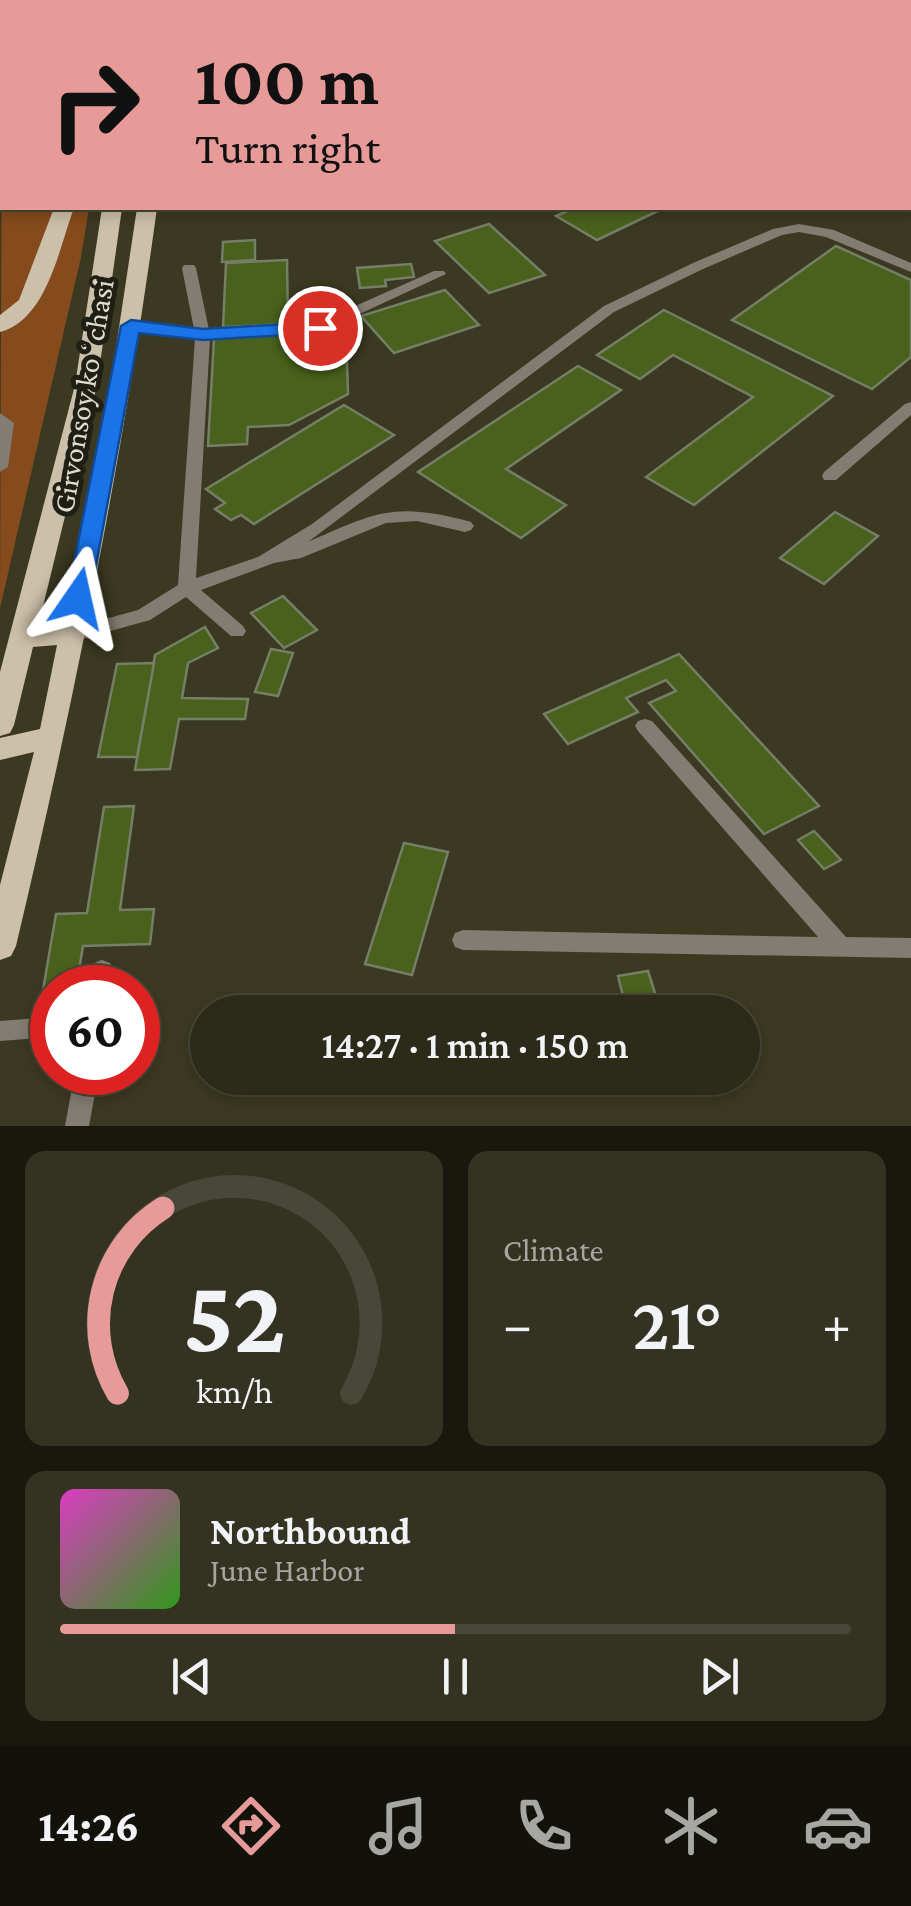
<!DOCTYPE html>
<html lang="en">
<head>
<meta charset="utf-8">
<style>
  :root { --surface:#2c2b19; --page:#343322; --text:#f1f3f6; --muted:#a6a7a2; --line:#484738; --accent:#e69b98 }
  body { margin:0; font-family:"Crimson Pro",serif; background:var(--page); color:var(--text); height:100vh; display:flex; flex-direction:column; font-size:38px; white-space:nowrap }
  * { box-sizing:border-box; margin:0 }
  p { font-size:32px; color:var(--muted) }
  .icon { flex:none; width:55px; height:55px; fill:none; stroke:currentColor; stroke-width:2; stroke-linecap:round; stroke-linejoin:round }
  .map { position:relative; height:1126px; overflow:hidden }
  .sheet { display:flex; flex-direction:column; gap:25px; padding:25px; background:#18180e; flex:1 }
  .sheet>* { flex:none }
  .banner { position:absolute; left:0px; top:0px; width:912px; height:210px; box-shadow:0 5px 15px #0003,0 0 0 2px var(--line); background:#e69b98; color:#111; overflow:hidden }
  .speed { position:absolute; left:30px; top:965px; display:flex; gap:20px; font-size:50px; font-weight:700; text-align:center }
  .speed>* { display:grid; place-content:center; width:130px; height:130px; border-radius:50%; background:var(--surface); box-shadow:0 5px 15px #0003,0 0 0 2px var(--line); line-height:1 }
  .speed .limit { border:15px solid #d22; background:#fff; color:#111 }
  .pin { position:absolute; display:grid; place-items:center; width:85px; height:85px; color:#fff; margin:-42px; border:5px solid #fff; border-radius:50%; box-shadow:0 2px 10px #0007 }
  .me { position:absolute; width:110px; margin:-55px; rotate:11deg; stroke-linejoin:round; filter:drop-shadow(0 0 8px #0008) }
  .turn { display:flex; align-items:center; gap:35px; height:210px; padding:0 30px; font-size:45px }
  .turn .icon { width:130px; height:130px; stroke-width:2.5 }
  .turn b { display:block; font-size:70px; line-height:85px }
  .big { font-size:75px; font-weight:600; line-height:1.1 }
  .sheet .card { flex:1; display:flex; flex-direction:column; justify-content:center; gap:15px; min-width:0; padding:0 35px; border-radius:20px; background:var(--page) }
  .sheet .dial { align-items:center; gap:0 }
  .dial svg { height:260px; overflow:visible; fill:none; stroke:var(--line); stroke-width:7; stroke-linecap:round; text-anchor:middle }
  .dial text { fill:var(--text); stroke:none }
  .song { display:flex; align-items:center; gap:30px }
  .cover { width:120px; height:120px; border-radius:15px; background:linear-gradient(135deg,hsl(310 70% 55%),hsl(110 70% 35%)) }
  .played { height:10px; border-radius:5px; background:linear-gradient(90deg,var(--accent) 50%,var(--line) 50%) }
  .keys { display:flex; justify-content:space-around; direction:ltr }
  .heat { display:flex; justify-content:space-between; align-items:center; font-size:55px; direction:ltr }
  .sheet .tiles { flex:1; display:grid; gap:25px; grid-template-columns:1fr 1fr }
  .card:last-child { grid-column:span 2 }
  .trip { position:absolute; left:190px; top:995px; width:570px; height:100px; border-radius:50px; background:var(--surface); box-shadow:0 5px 15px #0003,0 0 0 2px var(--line); font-weight:600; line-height:100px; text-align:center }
  .dock { display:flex; height:160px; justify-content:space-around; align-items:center; background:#12110a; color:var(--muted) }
  .dock .icon { width:70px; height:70px }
  .dock .current { color:var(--accent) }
  .dock b { font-size:45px; color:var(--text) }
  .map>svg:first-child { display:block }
  .green { fill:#854b1c }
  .building { fill:#49611c; stroke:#757f67; stroke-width:2.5 }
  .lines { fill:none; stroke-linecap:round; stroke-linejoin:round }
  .service { fill:#837c72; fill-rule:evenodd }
  .primary { fill:#cdc0aa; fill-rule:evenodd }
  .route { fill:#1a73e8; stroke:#114b97; stroke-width:2.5 }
  .labels { text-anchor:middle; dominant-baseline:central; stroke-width:10; stroke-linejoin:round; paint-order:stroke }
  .street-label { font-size:30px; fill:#dddcce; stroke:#201f15 }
</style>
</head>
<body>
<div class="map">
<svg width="911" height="1126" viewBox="0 0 911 1126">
  <rect width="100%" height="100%" fill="#3b3921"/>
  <path class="green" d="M2,59V208H89L81,257L0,608Z"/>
  <g class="building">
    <path d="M574,208H664L597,240L556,216Z"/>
    <path d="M489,224L545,275L489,293L435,241Z"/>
    <path d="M255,240V260L222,262L223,242Z"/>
    <path d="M836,246L911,280V357L872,389L732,320Z"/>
    <path d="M287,260L288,324L223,327L226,263Z"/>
    <path d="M411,264L414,277L385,280L386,286L360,288L357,268Z"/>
    <path d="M445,290L479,325L394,353L361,316Z"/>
    <path d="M664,310L833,396L694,505L646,477L753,397L673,355L640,379L597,355Z"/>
    <path d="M346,332L348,394L289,425L248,427L247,444L208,446L214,338Z"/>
    <path d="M578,366L621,390L506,469L566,505L521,538L418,472Z"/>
    <path d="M344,405L394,435L254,524L241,515L231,520L215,509L225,503L206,489Z"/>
    <path d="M835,512L878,536L824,584L780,558Z"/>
    <path d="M283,596L317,630L284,648L251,613Z"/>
    <path d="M205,627L218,648L188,663L182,698L248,699L245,719H179L170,769L135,770L155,655Z"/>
    <path d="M271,649L293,653L278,696L255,692Z"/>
    <path d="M679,654L819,806L764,834L649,703L676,691L666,680L626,698L638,712L568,744L544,714Z"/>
    <path d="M154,663L137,757H98L117,664Z"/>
    <path d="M134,806L120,910L154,909L150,944L83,946L76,988H52V996H42L56,914L87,913L104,807Z"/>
    <path d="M814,831L841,860L824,869L798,840Z"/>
    <path d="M404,843L448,852L412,975L365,964Z"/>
    <path d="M648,971L661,1012H627L618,976Z"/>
    <path d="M636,1078H674L676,1083L641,1092Z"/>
  </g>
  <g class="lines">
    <g class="service">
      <path d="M550,0H561L562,2H551Z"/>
      <path d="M808,0H828L829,2H810Z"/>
      <path d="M799,224L834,230L911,263V272L826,237L799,232L782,235L703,269L614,312L308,542C378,511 395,502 471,522L474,526L471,530L465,532L417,521L386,523L301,558L274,563L201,590L243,626L246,631L243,636H231L186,597L150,620L71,642L65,640L62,635L65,630L138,610L178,585L195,338L131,330L124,326L131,322L194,329L182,268L184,265H194L196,268L209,330L317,323L434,271H444L446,274L325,330L210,339L196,578L258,557L312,524L604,306L693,263L773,229Z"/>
      <path d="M911,402V415L836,480H824L822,476L824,472L905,404Z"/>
      <path d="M0,413L14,423L8,467L0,472Z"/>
      <path d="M645,719L652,721L846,937L911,938V958L463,950L455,947L452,940L455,933L463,930L818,937L638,731L635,726L638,721Z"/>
      <path d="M102,960L110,963L113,970L111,988H89L94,963Z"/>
      <path d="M52,1017V1037L0,1041V1021Z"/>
      <path d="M75,1072H99L89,1126H65Z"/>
    </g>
    <g class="primary">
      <path d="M128,0H144V2H129Z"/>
      <path d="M160,0H176V2H161Z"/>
      <path d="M54,208H74C59,248 47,320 0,332V315L19,300Z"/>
      <path d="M102,208H122L97,385L38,627L61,626L112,374L137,208H157C123,457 74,702 16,946L11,956L0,960V885L34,752L0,760V738L40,729L57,645L33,647L14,725L10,733L0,736V672L75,385Z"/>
    </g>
  </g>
  <path class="route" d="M131,320L203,329L320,322L330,328L320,333L203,340L139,333L90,598L78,606L67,598L121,326Z"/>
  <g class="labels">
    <g class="street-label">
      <text transform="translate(83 396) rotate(-80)">Girvonsoy koʻchasi</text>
    </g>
  </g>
</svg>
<div class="speed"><div class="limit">60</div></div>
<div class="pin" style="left:320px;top:328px;background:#d93025"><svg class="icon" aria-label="arrive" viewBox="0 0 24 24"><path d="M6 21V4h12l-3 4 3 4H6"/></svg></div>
<svg class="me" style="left:78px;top:598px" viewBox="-20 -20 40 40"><path d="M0-17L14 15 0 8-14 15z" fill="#1a73e8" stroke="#fff" stroke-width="4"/></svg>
<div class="trip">14:27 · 1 min · 150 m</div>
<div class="banner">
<div class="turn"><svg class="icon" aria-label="right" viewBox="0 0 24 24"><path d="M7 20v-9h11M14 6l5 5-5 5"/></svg><div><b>100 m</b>Turn right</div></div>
</div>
</div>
<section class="sheet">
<div class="tiles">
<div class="card dial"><svg viewBox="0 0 100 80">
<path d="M14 69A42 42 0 1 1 86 69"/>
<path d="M14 69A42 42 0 0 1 28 12" stroke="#e69b98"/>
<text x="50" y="56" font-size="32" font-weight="700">52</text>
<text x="50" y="72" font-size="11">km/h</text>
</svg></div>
<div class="card"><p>Climate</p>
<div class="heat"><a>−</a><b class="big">21°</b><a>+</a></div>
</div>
<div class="card">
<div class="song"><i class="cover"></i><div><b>Northbound</b><p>June Harbor</p></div></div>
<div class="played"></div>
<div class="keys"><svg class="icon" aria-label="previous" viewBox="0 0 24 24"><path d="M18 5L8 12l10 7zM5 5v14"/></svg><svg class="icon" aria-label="pause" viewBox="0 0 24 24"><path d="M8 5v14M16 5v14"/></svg><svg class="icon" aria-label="next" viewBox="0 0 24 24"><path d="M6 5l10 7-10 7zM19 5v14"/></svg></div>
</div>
</div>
</section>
<nav class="dock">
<b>14:26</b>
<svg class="icon current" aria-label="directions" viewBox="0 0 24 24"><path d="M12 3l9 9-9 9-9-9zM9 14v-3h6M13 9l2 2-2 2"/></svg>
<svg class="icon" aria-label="music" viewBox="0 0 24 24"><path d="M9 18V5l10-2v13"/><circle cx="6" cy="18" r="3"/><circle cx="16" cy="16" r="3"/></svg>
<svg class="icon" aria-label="phone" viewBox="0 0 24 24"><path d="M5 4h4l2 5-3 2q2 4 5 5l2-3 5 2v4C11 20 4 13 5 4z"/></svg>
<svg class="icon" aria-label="climate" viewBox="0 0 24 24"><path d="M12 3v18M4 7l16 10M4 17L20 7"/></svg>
<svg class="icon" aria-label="car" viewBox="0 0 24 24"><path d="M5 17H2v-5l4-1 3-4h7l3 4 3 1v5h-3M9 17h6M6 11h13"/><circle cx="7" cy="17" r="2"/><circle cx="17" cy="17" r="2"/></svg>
</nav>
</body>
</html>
